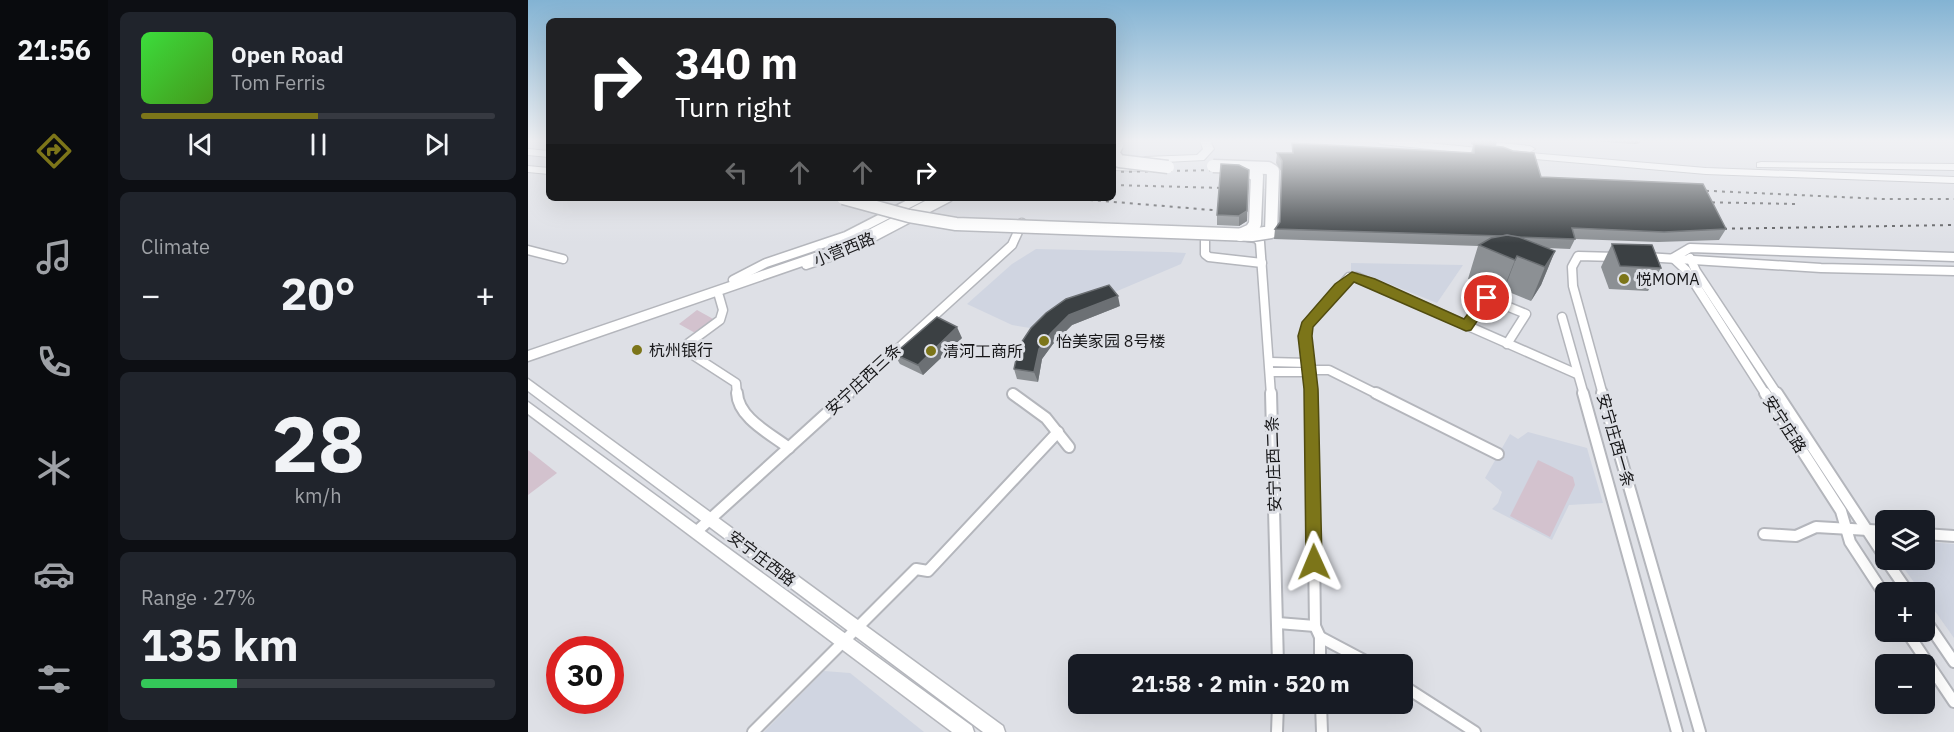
<!DOCTYPE html>
<html lang="en">
<head>
<meta charset="utf-8">
<style>
  :root { --surface:#171b24; --page:#20242c; --text:#f1f3f6; --muted:#9ea1a6; --line:#363941; --accent:#7c7519 }
  body { margin:0; font-family:"IBM Plex Sans","Noto Sans SC",sans-serif; background:var(--page); color:var(--text); height:100vh; display:flex; flex-direction:column; font-size:22px; white-space:nowrap }
  * { box-sizing:border-box; margin:0 }
  p { font-size:20px; color:var(--muted) }
  .icon { flex:none; width:33px; height:33px; fill:none; stroke:currentColor; stroke-width:2; stroke-linecap:round; stroke-linejoin:round }
  .map { position:relative; flex:1; overflow:hidden }
  .sheet { display:flex; flex-direction:column; gap:12px; padding:12px; background:#0d0f14; width:420px }
  .sheet>* { flex:none }
  .top-card { position:absolute; left:18px; top:18px; width:570px; height:183px; border-radius:9px; box-shadow:0 6px 24px #0002; background:#202124; color:#fff; overflow:hidden }
  .buttons { position:absolute; left:1347px; top:510px; display:grid; gap:12px }
  .buttons a { display:grid; place-items:center; width:60px; height:60px; border-radius:9px; background:var(--surface); box-shadow:0 6px 24px #0002; font-size:30px }
  .speed { position:absolute; left:18px; top:636px; display:flex; gap:12px; font-size:30px; font-weight:700; text-align:center }
  .speed>* { display:grid; place-content:center; width:78px; height:78px; border-radius:50%; background:var(--surface); box-shadow:0 6px 24px #0002; line-height:1 }
  .speed .limit { border:9px solid #d22; background:#fff; color:#111 }
  .pin { position:absolute; display:grid; place-items:center; width:51px; height:51px; color:#fff; margin:-26px; border:3px solid #fff; border-radius:50%; box-shadow:0 2px 6px #0007 }
  .me { position:absolute; width:66px; margin:-33px; rotate:359deg; stroke-linejoin:round; filter:drop-shadow(0 0 4px #0008) }
  .turn { display:flex; align-items:center; gap:21px; height:126px; padding:0 30px; font-size:27px }
  .turn .icon { width:78px; height:78px; stroke-width:2.5 }
  .turn b { display:block; font-size:42px; line-height:51px }
  .lanes { display:flex; align-items:center; height:57px; padding:0 30px; background:#0003; justify-content:center; gap:30px; direction:ltr }
  .lanes .off { opacity:.35 }
  .big { font-size:45px; font-weight:800; line-height:1.1 }
  .sheet .tile { flex:1; display:flex; flex-direction:column; justify-content:center; gap:9px; min-width:0; padding:0 21px; border-radius:9px; background:var(--page) }
  .sheet .dial { align-items:center; gap:0 }
  .dial b { font-size:78px; line-height:1 }
  .song { display:flex; align-items:center; gap:18px }
  .cover { width:72px; height:72px; border-radius:9px; background:linear-gradient(135deg,hsl(120 70% 55%),hsl(100 70% 35%)) }
  .played { height:6px; border-radius:3px; background:linear-gradient(90deg,var(--accent) 50%,var(--line) 50%) }
  .keys { display:flex; justify-content:space-around; direction:ltr }
  .heat { display:flex; justify-content:space-between; align-items:center; font-size:33px; direction:ltr }
  .charge { height:9px; border-radius:4px; background:linear-gradient(90deg,#34c759 27%,var(--line) 0) }
  .trip { position:absolute; left:540px; top:654px; width:345px; height:60px; border-radius:9px; background:var(--surface); box-shadow:0 6px 24px #0002; font-weight:800; line-height:60px; text-align:center }
  main { display:flex; flex:1; min-height:0 }
  .dock { display:flex; flex-direction:column; width:108px; justify-content:space-around; align-items:center; background:#090b0e; color:var(--muted) }
  .dock .icon { width:42px; height:42px }
  .dock .on { color:var(--accent) }
  .dock b { font-size:27px; color:var(--text) }
  .map>svg:first-child { display:block }
  .built { fill:#d0d5e1 }
  .green { fill:#d3c2ce }
  .lines { fill:none; stroke-linecap:round; stroke-linejoin:round }
  .minor-far1-casing { stroke:#b4b6bc; stroke-width:11 }
  .minor-casing { stroke:#b4b6bc; stroke-width:14 }
  .major-casing { stroke:#b4b6bc; stroke-width:3 }
  .highway-casing { stroke:#b4b6bc; stroke-width:2 }
  .minor-far1 { stroke:#fff; stroke-width:8 }
  .minor { stroke:#fff; stroke-width:10 }
  .major { fill:#fff; fill-rule:evenodd }
  .highway { fill:#fff; fill-rule:evenodd }
  .rail { stroke:#56575a; stroke-width:2; stroke-dasharray:3 5; stroke-linecap:butt }
  .highway-bridge-casing { stroke:#b4b6bc; stroke-width:15; stroke-linecap:butt }
  .highway-bridge { stroke:#fff; stroke-width:12 }
  .wall { fill:#8c9094 }
  .shaded-wall { fill:#6c7074 }
  .building { fill:#3b4043; stroke:#6c7074; stroke-width:1.5 }
  .route { fill:#7c7519; stroke:#514c10; stroke-width:1.5 }
  .poi-dot { fill:#7c7519; stroke:#dee0e6; stroke-width:2 }
  .labels { text-anchor:middle; dominant-baseline:central; stroke-width:6; stroke-linejoin:round; paint-order:stroke }
  .street-label { font-size:16px; fill:#171719; stroke:#dee0e6 }
  .poi-label { font-size:16px; fill:#171719; stroke:#dee0e6; text-anchor:start }
</style>
</head>
<body>
<main>
<nav class="dock">
<b>21:56</b>
<svg class="icon on" aria-label="directions" viewBox="0 0 24 24"><path d="M12 3l9 9-9 9-9-9zM9 14v-3h6M13 9l2 2-2 2"/></svg>
<svg class="icon" aria-label="music" viewBox="0 0 24 24"><path d="M9 18V5l10-2v13"/><circle cx="6" cy="18" r="3"/><circle cx="16" cy="16" r="3"/></svg>
<svg class="icon" aria-label="phone" viewBox="0 0 24 24"><path d="M5 4h4l2 5-3 2q2 4 5 5l2-3 5 2v4C11 20 4 13 5 4z"/></svg>
<svg class="icon" aria-label="climate" viewBox="0 0 24 24"><path d="M12 3v18M4 7l16 10M4 17L20 7"/></svg>
<svg class="icon" aria-label="car" viewBox="0 0 24 24"><path d="M5 17H2v-5l4-1 3-4h7l3 4 3 1v5h-3M9 17h6M6 11h13"/><circle cx="7" cy="17" r="2"/><circle cx="17" cy="17" r="2"/></svg>
<svg class="icon" aria-label="filters" viewBox="0 0 24 24"><path d="M4 7h16M4 17h16"/><circle cx="9" cy="7" r="2"/><circle cx="15" cy="17" r="2"/></svg>
</nav>
<section class="sheet">
<div class="tile">
<div class="song"><i class="cover"></i><div><b>Open Road</b><p>Tom Ferris</p></div></div>
<div class="played"></div>
<div class="keys"><svg class="icon" aria-label="previous" viewBox="0 0 24 24"><path d="M18 5L8 12l10 7zM5 5v14"/></svg><svg class="icon" aria-label="pause" viewBox="0 0 24 24"><path d="M8 5v14M16 5v14"/></svg><svg class="icon" aria-label="next" viewBox="0 0 24 24"><path d="M6 5l10 7-10 7zM19 5v14"/></svg></div>
</div>
<div class="tile"><p>Climate</p>
<div class="heat"><a>−</a><b class="big">20°</b><a>+</a></div>
</div>
<div class="tile dial"><b>28</b><p>km/h</p></div>
<div class="tile"><p>Range · 27%</p><b class="big">135 km</b><div class="charge"></div></div>
</section>
<div class="map">
<svg width="1426" height="732" viewBox="0 0 1426 732">
  <rect width="100%" height="100%" fill="#dee0e6"/>
  <g class="built">
    <path d="M508,249L640,252L658,253L653,264L502,328L484,325L439,304L484,264Z"/>
    <path d="M823,263L935,265L909,303L839,275L823,274Z"/>
    <path d="M1000,432L1059,448L1075,503L1041,505L1024,540L964,509L970,503L974,492L957,478L982,434L990,439Z"/>
    <path d="M1397,542L1426,544V638L1397,597L1396,592H1393L1370,560H1396Z"/>
    <path d="M296,671L322,673L396,732H236Z"/>
  </g>
  <g class="green">
    <path d="M169,310L187,320L169,334L151,324Z"/>
    <path d="M0,450L29,473L0,495Z"/>
    <path d="M1010,460L1045,477L1047,485L1022,537L982,516Z"/>
  </g>
  <g class="lines">
    <g class="minor-far1-casing">
      <g id="minor-far1">
        <path d="M677,236V254L681,257L734,263"/>
        <path d="M720,237L728,238L732,242L743,395"/>
        <path d="M0,250L35,259"/>
        <path d="M1118,257L1293,268L1426,271"/>
        <path d="M1162,258L1168,271L1250,395"/>
        <path d="M278,265L319,251L420,198"/>
        <path d="M205,280L238,263L318,236L392,198"/>
        <path d="M191,296L195,310L192,320L154,348L208,383L209,395"/>
        <path d="M1034,317L1056,395"/>
        <path d="M938,326L959,298L998,314L979,344"/>
        <path d="M742,362L780,363"/>
        <path d="M781,370H801L851,395"/>
        <path d="M742,372H782"/>
        <path d="M319,395L484,245L494,223"/>
        <path d="M784,395L777,336L779,326L821,277H829L1049,374"/>
        <path d="M1075,395L1045,286L1044,267L1050,256L1089,257"/>
        <path d="M1238,395L1158,270L1145,258L1162,248L1426,257"/>
      </g>
    </g>
    <g class="minor-casing">
      <g id="minor">
        <path d="M209,393C210,418 243,434 261,448"/>
        <path d="M743,393L750,664"/>
        <path d="M784,393L787,626L792,637V664"/>
        <path d="M848,393L970,454"/>
        <path d="M1055,393L1149,732"/>
        <path d="M1074,393L1172,732"/>
        <path d="M1237,393L1313,511L1322,542L1358,597"/>
        <path d="M1249,393L1358,559"/>
        <path d="M485,394L518,418L541,447"/>
        <path d="M168,532L321,393"/>
        <path d="M1236,534L1268,536L1288,527L1358,531"/>
        <path d="M1396,534L1426,536"/>
        <path d="M1358,560L1380,592"/>
        <path d="M1396,618L1426,662"/>
        <path d="M750,623L787,626"/>
        <path d="M1379,632L1426,702"/>
        <path d="M792,637L843,664"/>
        <path d="M874,685L947,732"/>
        <path d="M793,704L794,732"/>
        <path d="M225,732L388,569L400,571L530,432"/>
        <path d="M749,732L750,704"/>
      </g>
    </g>
    <g class="major-casing">
      <g id="major">
        <path d="M403,198H416L321,250L0,361V351L313,244Z"/>
        <path d="M0,379L475,726L477,732H455L0,391Z"/>
        <path d="M0,402L444,726L446,732H424L0,414Z"/>
      </g>
    </g>
    <g class="highway-casing">
      <g id="highway">
        <path d="M672,141H682L686,149L676,160L617,163L612,160L617,157L669,155L675,149Z"/>
        <path d="M848,141H879L961,149L966,152L961,155L853,144Z"/>
        <path d="M952,141L1002,146L1007,149L1002,152L948,146V142Z"/>
        <path d="M0,149L21,151V157L0,155Z"/>
        <path d="M989,152L1178,168L1426,177V183L1178,174L985,157L984,155Z"/>
        <path d="M1233,162L1426,164V170L1229,167V163Z"/>
        <path d="M585,164L617,165L622,168L617,171L585,170Z"/>
        <path d="M0,166L21,168V174L0,172Z"/>
      </g>
    </g>
    <use href="#minor-far1" class="minor-far1"/>
    <use href="#minor" class="minor"/>
    <use href="#major" class="major"/>
    <use href="#highway" class="highway"/>
    <g class="rail">
      <path d="M585,172L692,170L770,173"/>
      <path d="M585,185L769,190"/>
      <path d="M1162,190L1355,199H1426"/>
      <path d="M538,198L769,217"/>
      <path d="M1168,202L1267,204"/>
      <path d="M1180,229L1426,225"/>
    </g>
    <g class="highway-bridge-casing">
      <g id="highway-bridge">
        <path d="M589,145L585,153L591,161L640,167"/>
        <path d="M315,198L381,216L428,224L724,235L743,232L745,171L740,168L685,166"/>
        <path d="M712,235L723,230L727,224L729,176L715,168"/>
      </g>
    </g>
    <use href="#highway-bridge" class="highway-bridge"/>
  </g>
  <g class="wall">
    <path d="M943,141H969L968,146L1013,177L1198,229L1191,240L1130,242L1047,239L1042,249L1019,248L1027,251L1013,285L1003,301L976,290L974,293L940,279L950,246L746,239L747,229L752,222L753,171L748,163L749,153H764V143L943,153L945,145L943,144Z"/>
    <path d="M1061,141H1112L1111,143L1106,144Z"/>
    <path d="M693,164L719,221L711,226L689,225V215Z"/>
    <path d="M1084,244L1133,268L1120,291L1081,289L1073,267Z"/>
    <path d="M592,306L544,325L525,344L514,359L510,382L489,379L486,369L503,328Z"/>
    <path d="M434,338L395,375L372,364L366,354Z"/>
  </g>
  <g class="shaded-wall">
    <path d="M1108,141H1112L1111,143L1106,144Z"/>
    <path d="M721,170L719,221L711,226V216Z"/>
    <path d="M1027,251L1013,285L1003,301L1017,267Z"/>
    <path d="M989,256L976,290L974,293L987,260Z"/>
    <path d="M590,296L592,306L544,325L525,344L514,359L510,382L506,372L511,349L523,333L541,315Z"/>
    <path d="M429,327L434,338L395,375L390,365Z"/>
  </g>
  <g class="building">
    <path d="M764,143L946,153V144L975,147L985,151L1006,153L1013,177L1175,184L1198,229L1136,232L1044,228L1047,239L987,237L979,235L974,236L747,229L752,222L754,161L749,153H765Z"/>
    <path d="M693,164L711,165L721,170L719,211L711,216L689,215Z"/>
    <path d="M979,235L991,237L1027,251L1017,267L989,256L987,260L951,245L963,238Z"/>
    <path d="M1084,244L1124,245L1133,268L1092,266Z"/>
    <path d="M581,285L590,296L541,315L523,333L511,349L506,372L486,369L491,346L503,328L518,313L538,299Z"/>
    <path d="M409,317L429,327L390,365L366,354Z"/>
  </g>
  <linearGradient id="sky" x2="0" y2="1"><stop stop-color="#83b3d3"/><stop offset="0.58" stop-color="#f0f1f4"/><stop offset="1" stop-color="#f0f1f4" stop-opacity="0"/></linearGradient>
  <rect width="1426" height="243" fill="url(#sky)"/>
  <path class="route" d="M824,272L847,279L936,319L954,295L959,293L965,298L943,330L938,331L826,282L785,327L784,336L790,389L794,562L792,568L786,570L781,568L778,562L776,389L770,336L774,322L807,284Z"/>
  <g class="poi-dot">
    <circle cx="1096" cy="279" r="6"/>
    <circle cx="516" cy="341" r="6"/>
    <circle cx="109" cy="350" r="6"/>
    <circle cx="403" cy="351" r="6"/>
  </g>
  <g class="labels">
    <g class="street-label">
      <text transform="translate(316 249) rotate(-22)">小营西路</text>
      <text transform="translate(335 379) rotate(-43)">安宁庄西三条</text>
      <text transform="translate(1257 424) rotate(57)">安宁庄路</text>
      <text transform="translate(1088 440) rotate(74)">安宁庄西一条</text>
      <text transform="translate(745 464) rotate(-92)">安宁庄西二条</text>
      <text transform="translate(234 558) rotate(37)">安宁庄西路</text>
    </g>
    <g class="poi-label">
      <text x="1108" y="279">悦MOMA</text>
      <text x="528" y="341">怡美家园 8号楼</text>
      <text x="121" y="350">杭州银行</text>
      <text x="415" y="351">清河工商所</text>
    </g>
  </g>
</svg>
<div class="buttons">
<a><svg class="icon" aria-label="layers" viewBox="0 0 24 24"><path d="M12 4l9 5-9 5-9-5zM3 14l9 5 9-5"/></svg></a>
<a>+</a>
<a>−</a>
</div>
<div class="speed"><div class="limit">30</div></div>
<div class="pin" style="left:959px;top:298px;background:#d93025"><svg class="icon" aria-label="arrive" viewBox="0 0 24 24"><path d="M6 21V4h12l-3 4 3 4H6"/></svg></div>
<svg class="me" style="left:786px;top:562px" viewBox="-20 -20 40 40"><path d="M0-17L14 15 0 8-14 15z" fill="#7c7519" stroke="#fff" stroke-width="4"/></svg>
<div class="trip">21:58 · 2 min · 520 m</div>
<div class="top-card">
<div class="turn"><svg class="icon" aria-label="right" viewBox="0 0 24 24"><path d="M7 20v-9h11M14 6l5 5-5 5"/></svg><div><b>340 m</b>Turn right</div></div>
<div class="lanes"><svg class="icon off" aria-label="left" viewBox="0 0 24 24"><path d="M17 20v-9H6M10 6l-5 5 5 5"/></svg><svg class="icon off" aria-label="ahead" viewBox="0 0 24 24"><path d="M12 20V5M6 11l6-6 6 6"/></svg><svg class="icon off" aria-label="ahead" viewBox="0 0 24 24"><path d="M12 20V5M6 11l6-6 6 6"/></svg><svg class="icon" aria-label="right" viewBox="0 0 24 24"><path d="M7 20v-9h11M14 6l5 5-5 5"/></svg></div>
</div>
</div>
</main>
</body>
</html>
